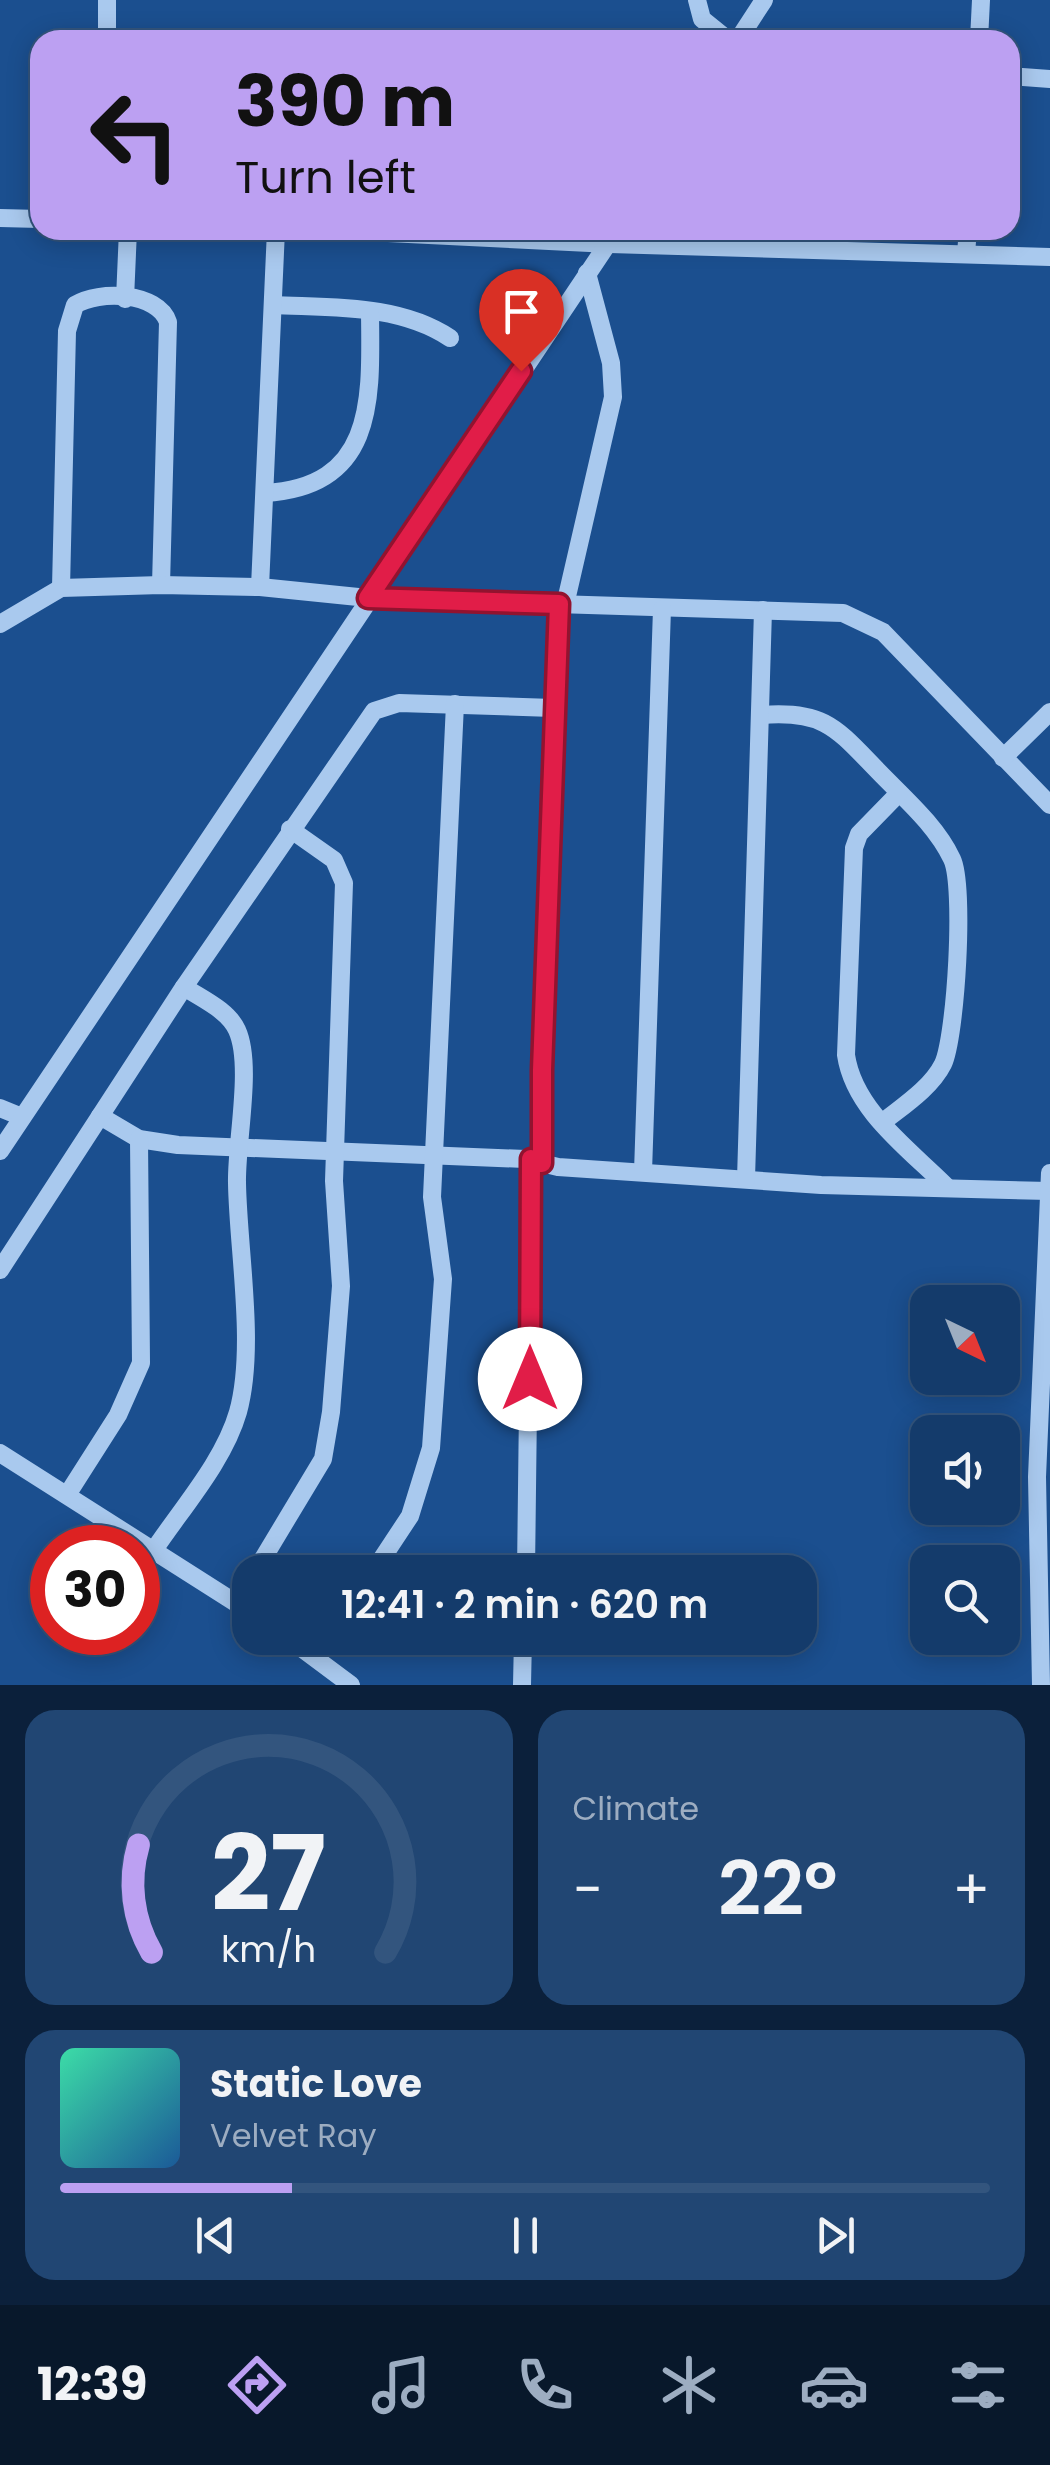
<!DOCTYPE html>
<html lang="en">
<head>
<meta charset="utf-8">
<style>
  :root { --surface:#143b6b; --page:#214673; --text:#f1f3f6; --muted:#9dadc1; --line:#33557e; --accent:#bca0f2 }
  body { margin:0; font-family:Poppins,sans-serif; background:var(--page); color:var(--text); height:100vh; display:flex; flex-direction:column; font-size:38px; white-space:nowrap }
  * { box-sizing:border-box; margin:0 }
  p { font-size:32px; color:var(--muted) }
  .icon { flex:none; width:55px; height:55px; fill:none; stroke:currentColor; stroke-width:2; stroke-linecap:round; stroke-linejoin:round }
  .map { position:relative; height:1685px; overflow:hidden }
  .panel { display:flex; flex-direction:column; gap:25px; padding:25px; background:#0b203b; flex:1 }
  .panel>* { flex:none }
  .hud { position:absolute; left:30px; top:30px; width:990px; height:210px; border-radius:30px; box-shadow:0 5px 25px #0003,0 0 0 2px var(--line); background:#bca0f2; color:#111; overflow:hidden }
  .needle { width:65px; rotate:137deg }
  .fabs { position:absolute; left:910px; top:1285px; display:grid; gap:20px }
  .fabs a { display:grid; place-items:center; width:110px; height:110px; border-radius:20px; background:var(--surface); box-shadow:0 5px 25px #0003,0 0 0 2px var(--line); font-size:50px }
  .speed { position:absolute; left:30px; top:1525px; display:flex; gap:20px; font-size:50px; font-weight:700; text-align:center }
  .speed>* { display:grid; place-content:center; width:130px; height:130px; border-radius:50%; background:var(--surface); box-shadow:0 5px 25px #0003,0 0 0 2px var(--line); line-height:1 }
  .speed .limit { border:15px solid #d22; background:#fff; color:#111 }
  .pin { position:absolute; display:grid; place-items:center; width:85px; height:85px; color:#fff; margin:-102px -42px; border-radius:50% 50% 50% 0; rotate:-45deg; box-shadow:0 0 10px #0007 }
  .pin .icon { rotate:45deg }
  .me { position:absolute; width:110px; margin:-55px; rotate:0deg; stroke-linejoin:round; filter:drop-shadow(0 0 8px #0008) }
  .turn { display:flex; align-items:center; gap:35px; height:210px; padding:0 40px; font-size:45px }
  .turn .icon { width:130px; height:130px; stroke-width:2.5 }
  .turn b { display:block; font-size:70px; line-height:85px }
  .big { font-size:75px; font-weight:600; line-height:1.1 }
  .panel .tile { flex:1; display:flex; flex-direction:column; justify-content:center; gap:15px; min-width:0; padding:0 35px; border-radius:30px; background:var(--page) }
  .panel .dial { align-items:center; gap:0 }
  .dial svg { height:260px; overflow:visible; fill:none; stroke:var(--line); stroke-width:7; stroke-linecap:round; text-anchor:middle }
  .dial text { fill:var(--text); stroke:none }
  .song { display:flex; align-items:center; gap:30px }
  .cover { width:120px; height:120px; border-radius:15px; background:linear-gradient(135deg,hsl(160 70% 55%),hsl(210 70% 35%)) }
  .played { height:10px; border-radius:5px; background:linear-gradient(90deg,var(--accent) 25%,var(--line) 25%) }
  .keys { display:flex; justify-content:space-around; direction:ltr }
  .heat { display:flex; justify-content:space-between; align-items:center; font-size:55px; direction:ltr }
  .panel .tiles { flex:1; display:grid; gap:25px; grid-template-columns:1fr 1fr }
  .tile:last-child { grid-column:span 2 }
  .trip { position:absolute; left:232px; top:1555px; width:585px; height:100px; border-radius:30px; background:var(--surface); box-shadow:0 5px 25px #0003,0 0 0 2px var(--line); font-weight:600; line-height:100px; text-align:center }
  .tab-bar { display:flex; height:160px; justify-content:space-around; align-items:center; background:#08182b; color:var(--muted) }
  .tab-bar .icon { width:70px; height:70px }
  .tab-bar .on { color:var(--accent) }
  .tab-bar b { font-size:45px; color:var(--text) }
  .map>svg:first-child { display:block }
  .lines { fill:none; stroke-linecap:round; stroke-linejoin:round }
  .minor { stroke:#a9c9ee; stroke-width:18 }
  .route-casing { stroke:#92132f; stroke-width:25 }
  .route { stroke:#e11d48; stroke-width:18 }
</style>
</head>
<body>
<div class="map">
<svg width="1050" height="1685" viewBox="0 0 1050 1685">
  <rect width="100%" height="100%" fill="#1b4f8f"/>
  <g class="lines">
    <g class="minor">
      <path d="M107,0V40"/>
      <path d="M697,0L702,19L728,40"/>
      <path d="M738,40L764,0"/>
      <path d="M979,40L981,0"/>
      <path d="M1010,76L1050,79"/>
      <path d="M0,218L40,219"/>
      <path d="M327,230L610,244L1050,257"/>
      <path d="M966,253L968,230"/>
      <path d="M125,299L128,230"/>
      <path d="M273,305C332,308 399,304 450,338"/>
      <path d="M265,493C376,487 371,398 370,313"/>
      <path d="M260,587L276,230"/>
      <path d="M61,588L67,331L75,305C99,290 158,292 168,322L161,585"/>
      <path d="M565,605L613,397L611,363L587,273"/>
      <path d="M0,624L61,588L161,585L260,587L368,598L843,613L883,632L1050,805"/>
      <path d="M762,715C825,710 837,729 878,771C904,798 936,825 952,859C965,886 956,1036 943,1064C931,1088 903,1106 883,1122"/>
      <path d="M1003,758L1050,712"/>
      <path d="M899,793L859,834L854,848L846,1055C854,1110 909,1149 946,1186"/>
      <path d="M0,1108L22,1117"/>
      <path d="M100,1116L139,1139L178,1145L525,1159L558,1167L821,1185L1049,1191"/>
      <path d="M0,1151L617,230"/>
      <path d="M542,1163V1070L559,604"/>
      <path d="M643,1172L662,609"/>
      <path d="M746,1179L763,610"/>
      <path d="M0,1270L184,987L374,711L399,703L553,708"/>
      <path d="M0,1453L250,1612"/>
      <path d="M67,1495L118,1415L141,1363L139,1139"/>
      <path d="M154,1550C182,1508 224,1461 238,1412C256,1347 238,1250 237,1183C236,1142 253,1065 237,1030C228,1010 202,999 184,987"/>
      <path d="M255,1572L323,1459L331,1412L341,1286L334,1181L344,883L334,860L290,829"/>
      <path d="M373,1572L410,1516L431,1448L443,1279L432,1197L455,704"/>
      <path d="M526,1572L531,1159"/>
      <path d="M288,1638L351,1685"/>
      <path d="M313,1654L325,1638"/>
      <path d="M522,1685L523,1638"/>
      <path d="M1041,1685L1037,1477L1050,1173"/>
    </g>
  </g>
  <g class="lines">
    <g class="route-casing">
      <path id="route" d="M521,371L368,598L559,604L542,1070V1163L531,1159L530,1379"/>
    </g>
    <use href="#route" class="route"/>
  </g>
</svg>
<div class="fabs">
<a><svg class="needle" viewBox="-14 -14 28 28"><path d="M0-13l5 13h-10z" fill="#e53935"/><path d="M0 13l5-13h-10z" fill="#9dadc1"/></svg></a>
<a><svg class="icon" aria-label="sound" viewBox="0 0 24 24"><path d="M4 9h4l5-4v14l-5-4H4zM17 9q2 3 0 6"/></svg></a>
<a><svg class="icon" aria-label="search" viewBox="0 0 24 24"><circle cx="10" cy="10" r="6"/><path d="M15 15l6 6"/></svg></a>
</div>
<div class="speed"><div class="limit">30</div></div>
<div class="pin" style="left:521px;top:371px;background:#d93025"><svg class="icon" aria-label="arrive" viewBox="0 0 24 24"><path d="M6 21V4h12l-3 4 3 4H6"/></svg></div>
<svg class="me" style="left:530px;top:1379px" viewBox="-20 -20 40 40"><circle r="19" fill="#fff"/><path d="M0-13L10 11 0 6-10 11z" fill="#e11d48"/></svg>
<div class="trip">12:41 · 2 min · 620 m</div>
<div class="hud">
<div class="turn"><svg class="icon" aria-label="left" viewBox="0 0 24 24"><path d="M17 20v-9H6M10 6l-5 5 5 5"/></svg><div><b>390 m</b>Turn left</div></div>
</div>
</div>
<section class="panel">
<div class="tiles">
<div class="tile dial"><svg viewBox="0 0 100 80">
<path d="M14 69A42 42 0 1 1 86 69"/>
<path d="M14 69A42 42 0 0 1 10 36" stroke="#bca0f2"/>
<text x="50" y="56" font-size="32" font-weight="700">27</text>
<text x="50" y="72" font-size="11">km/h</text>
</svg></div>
<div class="tile"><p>Climate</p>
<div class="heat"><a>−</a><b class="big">22°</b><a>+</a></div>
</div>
<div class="tile">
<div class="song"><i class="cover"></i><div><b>Static Love</b><p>Velvet Ray</p></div></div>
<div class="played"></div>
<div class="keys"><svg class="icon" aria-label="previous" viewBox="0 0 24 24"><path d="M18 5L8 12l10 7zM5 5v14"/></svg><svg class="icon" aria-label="pause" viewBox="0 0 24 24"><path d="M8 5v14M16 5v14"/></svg><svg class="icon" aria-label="next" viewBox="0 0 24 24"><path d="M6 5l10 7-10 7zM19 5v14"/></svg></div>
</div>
</div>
</section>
<nav class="tab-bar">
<b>12:39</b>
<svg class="icon on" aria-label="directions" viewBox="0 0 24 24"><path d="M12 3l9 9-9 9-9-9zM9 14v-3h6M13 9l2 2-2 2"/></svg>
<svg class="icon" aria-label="music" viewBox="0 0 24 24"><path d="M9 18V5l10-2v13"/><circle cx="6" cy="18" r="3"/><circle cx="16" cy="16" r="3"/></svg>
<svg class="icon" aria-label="phone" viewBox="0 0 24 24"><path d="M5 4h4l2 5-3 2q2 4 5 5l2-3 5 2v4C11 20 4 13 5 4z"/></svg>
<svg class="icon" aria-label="climate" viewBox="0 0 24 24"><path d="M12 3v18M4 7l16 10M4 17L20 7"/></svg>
<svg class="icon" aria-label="car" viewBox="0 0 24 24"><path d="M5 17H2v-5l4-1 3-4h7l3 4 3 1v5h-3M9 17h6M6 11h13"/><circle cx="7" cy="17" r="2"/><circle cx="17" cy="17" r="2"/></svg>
<svg class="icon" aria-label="filters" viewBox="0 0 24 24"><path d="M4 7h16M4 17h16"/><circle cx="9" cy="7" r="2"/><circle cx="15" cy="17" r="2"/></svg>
</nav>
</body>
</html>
